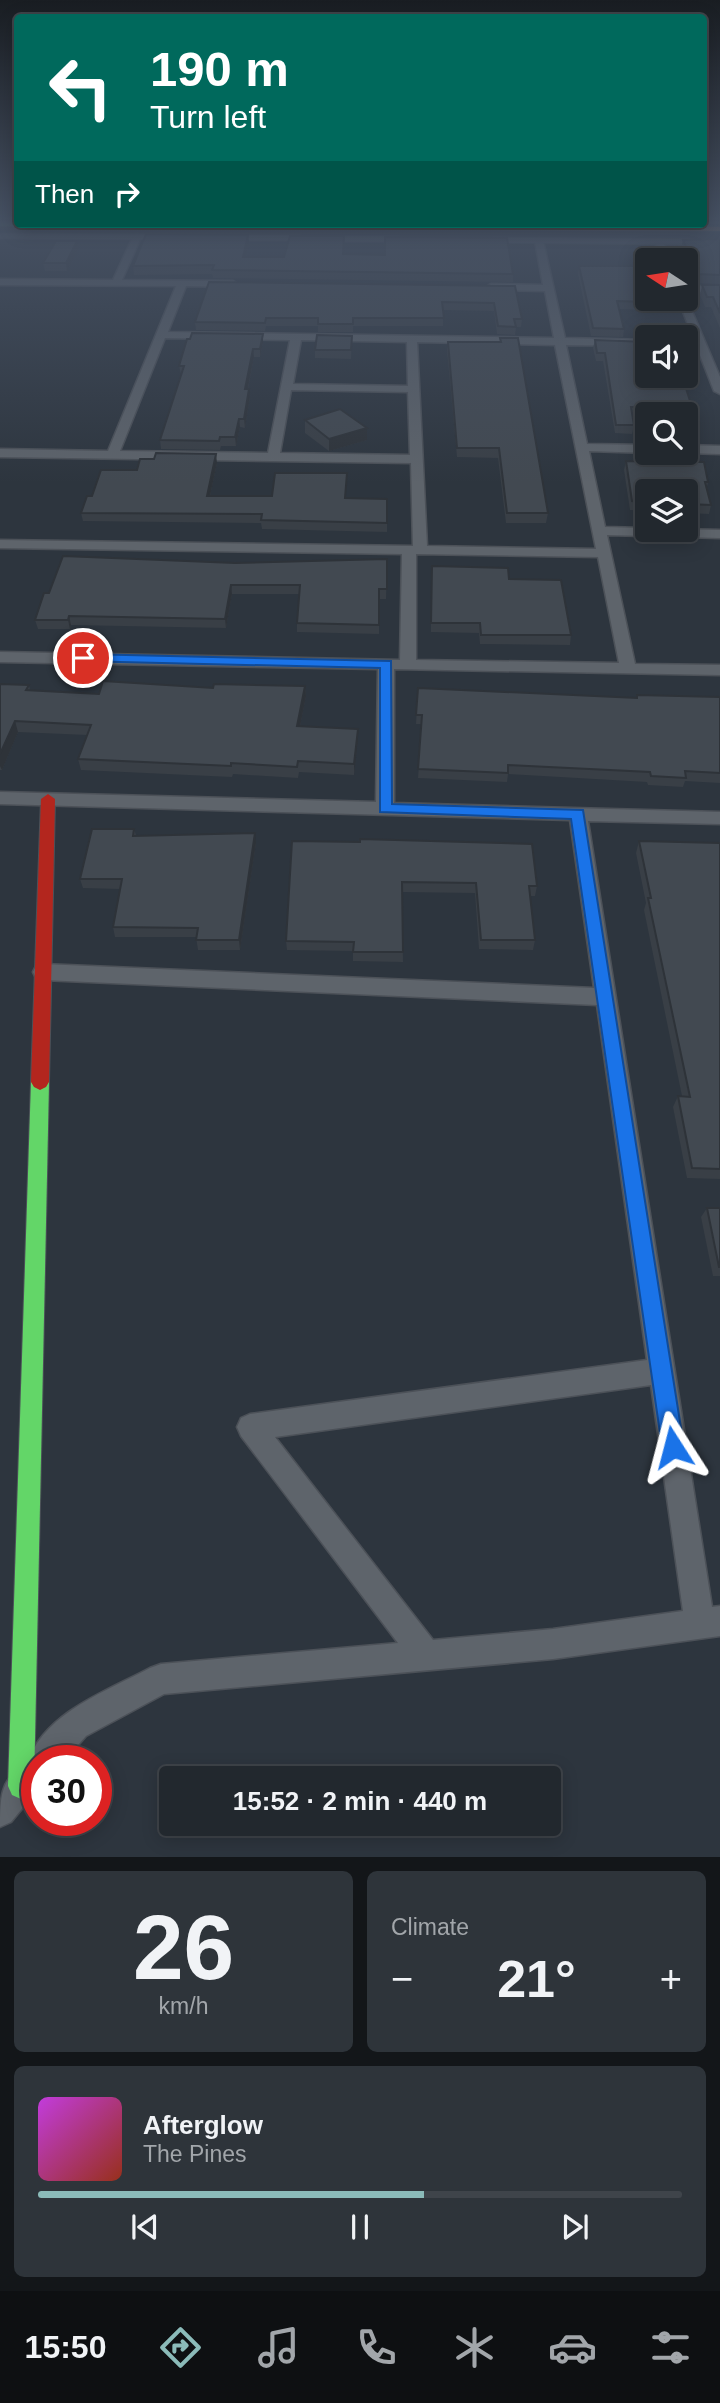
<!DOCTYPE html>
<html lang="en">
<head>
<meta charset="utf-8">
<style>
  :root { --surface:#22282e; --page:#2e343a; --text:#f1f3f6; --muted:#a2a6aa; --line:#3f444a; --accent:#8bbbb9 }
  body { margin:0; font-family:Helvetica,sans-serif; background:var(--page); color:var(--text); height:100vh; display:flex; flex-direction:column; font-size:26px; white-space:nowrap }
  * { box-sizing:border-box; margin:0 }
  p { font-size:23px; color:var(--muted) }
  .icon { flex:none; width:38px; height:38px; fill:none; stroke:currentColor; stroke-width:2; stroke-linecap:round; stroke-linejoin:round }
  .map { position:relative; height:1857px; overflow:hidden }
  .drawer { display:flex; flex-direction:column; gap:14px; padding:14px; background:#131619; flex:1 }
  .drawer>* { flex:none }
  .top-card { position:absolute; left:14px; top:14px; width:693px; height:214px; border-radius:7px; box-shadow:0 4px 18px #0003,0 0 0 2px var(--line); background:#00695c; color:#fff; overflow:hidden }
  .needle { width:46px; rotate:282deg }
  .fabs { position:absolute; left:635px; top:248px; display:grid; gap:14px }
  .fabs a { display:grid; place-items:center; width:63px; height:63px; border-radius:7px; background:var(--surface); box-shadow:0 4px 18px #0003,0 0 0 2px var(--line); font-size:35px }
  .speed { position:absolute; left:21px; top:1745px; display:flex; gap:14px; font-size:35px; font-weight:700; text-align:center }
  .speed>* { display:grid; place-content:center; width:91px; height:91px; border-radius:50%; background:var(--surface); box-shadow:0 4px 18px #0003,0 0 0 2px var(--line); line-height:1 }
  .speed .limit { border:10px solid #d22; background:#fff; color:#111 }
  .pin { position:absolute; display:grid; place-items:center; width:60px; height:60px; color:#fff; margin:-30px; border:4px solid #fff; border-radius:50%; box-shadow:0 2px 7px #0007 }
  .me { position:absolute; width:77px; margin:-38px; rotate:351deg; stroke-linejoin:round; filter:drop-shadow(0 0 5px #0008) }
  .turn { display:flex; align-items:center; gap:24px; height:147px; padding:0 21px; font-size:32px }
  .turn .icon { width:91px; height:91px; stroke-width:2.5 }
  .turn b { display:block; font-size:49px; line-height:60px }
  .then { display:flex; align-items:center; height:66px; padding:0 21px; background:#0003; gap:14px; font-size:26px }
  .big { font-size:52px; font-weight:700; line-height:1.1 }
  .drawer .card { flex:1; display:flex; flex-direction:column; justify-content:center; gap:10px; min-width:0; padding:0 24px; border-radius:10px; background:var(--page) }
  .drawer .dial { align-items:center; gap:0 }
  .dial b { font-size:91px; line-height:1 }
  .song { display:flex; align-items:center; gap:21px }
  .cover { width:84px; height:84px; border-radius:10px; background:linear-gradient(135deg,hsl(290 70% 55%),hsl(10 70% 35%)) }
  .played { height:7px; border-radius:4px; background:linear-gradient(90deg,var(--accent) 60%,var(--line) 60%) }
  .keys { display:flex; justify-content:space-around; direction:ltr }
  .heat { display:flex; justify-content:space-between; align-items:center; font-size:38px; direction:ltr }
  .drawer .tiles { flex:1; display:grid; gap:14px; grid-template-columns:1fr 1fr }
  .card:last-child { grid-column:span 2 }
  .trip { position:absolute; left:159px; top:1766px; width:402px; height:70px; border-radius:7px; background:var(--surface); box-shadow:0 4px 18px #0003,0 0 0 2px var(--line); font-weight:700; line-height:70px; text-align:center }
  .dock { display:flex; height:112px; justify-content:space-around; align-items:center; background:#0e1012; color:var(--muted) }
  .dock .icon { width:49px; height:49px }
  .dock .active { color:var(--accent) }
  .dock b { font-size:32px; color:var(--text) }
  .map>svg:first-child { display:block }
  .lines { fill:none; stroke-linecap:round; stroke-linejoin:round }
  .lane-casing { stroke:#4c5158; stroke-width:7 }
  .street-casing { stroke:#4c5158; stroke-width:3 }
  .fast-casing { stroke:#4c5158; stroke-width:2 }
  .slow-casing { stroke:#4c5158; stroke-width:2 }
  .jam-casing { stroke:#4c5158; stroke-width:2 }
  .lane { stroke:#5e646b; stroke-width:5 }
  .street { fill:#5e646b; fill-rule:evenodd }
  .fast { fill:#63d668; fill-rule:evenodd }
  .slow { fill:#ff974d; fill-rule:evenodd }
  .jam { fill:#b3261e; fill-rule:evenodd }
  .wall { fill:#393f46 }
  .shaded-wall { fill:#2e3339 }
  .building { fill:#424951; stroke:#2e3339; stroke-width:2 }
  .route { fill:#1a73e8; stroke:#114b97; stroke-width:2 }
</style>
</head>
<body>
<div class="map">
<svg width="720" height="1857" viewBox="0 0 720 1857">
  <rect width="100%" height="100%" fill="#2d353e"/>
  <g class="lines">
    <g class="lane-casing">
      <g id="lane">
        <path d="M0,236L157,237"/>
        <path d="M239,238H300"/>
        <path d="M333,239H398"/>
        <path d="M494,240L692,242"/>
      </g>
    </g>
    <g class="street-casing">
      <g id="street">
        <path d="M137,234L141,237L122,280L233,281L238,284L233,287L186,286L168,332L554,338L545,291L491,290L486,287L491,284L543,285L535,241L539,238L543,241L565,338L648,340V346L566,345L587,444L648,445V453L589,451L605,527L720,530V538L607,535L635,664L720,665V675L394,669V803L720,812V824L588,821L712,1607L720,1606V1636L553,1659L164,1694L86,1736L65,1760H37L35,1793L11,1822L0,1827C0,1800 0,1778 24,1766L32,1769L28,1760C48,1711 107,1691 150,1668L161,1664L398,1643L241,1436L237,1427L241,1418L250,1414L647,1360L597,1005L43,980L36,978L33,972L36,966L43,964L594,988L570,820L0,804V792L376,802L378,669L0,662V652L400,660L402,554L0,548V540L413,546L411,463L0,457V449L108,451L176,286L0,285V279L113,280L133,237ZM165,338L290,340L268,453L120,451ZM301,340L407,342L408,386L293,384ZM417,342L555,345L596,549L427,546ZM291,390L408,392L410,455L280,453ZM416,554L598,557L619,663L416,660ZM651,1385L683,1611L553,1629L433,1640L275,1437Z"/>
        <path d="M659,239L663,242L672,261H662L655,242Z"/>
        <rect x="686" y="286" width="34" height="6"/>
        <path d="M686,297L720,377V394L714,391L678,299Z"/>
        <path d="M686,445L720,446V454L686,453Z"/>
      </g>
    </g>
    <g class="fast-casing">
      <g id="fast">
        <path d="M0,223L524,226L528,228L524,230L0,226Z"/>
        <path d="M40,1074L46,1077L49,1082L34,1786L30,1795L21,1799L12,1795L8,1786L31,1082L34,1077Z"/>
      </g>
    </g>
    <g class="slow-casing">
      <path id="slow" d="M521,226L720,227V231L524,230Z"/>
    </g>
    <g class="jam-casing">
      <path id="jam" d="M48,794L55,799L49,1082L46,1087L40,1090L34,1087L31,1082L41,799Z"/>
    </g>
    <use href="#lane" class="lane"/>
    <use href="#street" class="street"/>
    <use href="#fast" class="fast"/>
    <use href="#slow" class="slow"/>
    <use href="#jam" class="jam"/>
  </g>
  <g class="wall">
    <path d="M248,235L249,244L246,257H284L344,236L343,254L513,274V282L213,278L212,274L134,275L133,266Z"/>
    <path d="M720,239V284L696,283L681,248L683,240Z"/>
    <path d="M79,249L67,271H45L43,263Z"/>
    <path d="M579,266L649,302L648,310L619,309L624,329L623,337L591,336L578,274Z"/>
    <path d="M702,285H720V328L711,307H705L700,295Z"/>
    <path d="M515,286L522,319L521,327H516L515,335L497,334L494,311L443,310V326H353V332H318V326H266L265,331L196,330L195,322Z"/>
    <path d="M352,336L351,359L315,358V350Z"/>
    <path d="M500,338L548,513L546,523H506L498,458L457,457L447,350L448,342H500Z"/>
    <path d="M595,340L692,407L690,416L632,415L634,425L632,434L615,433L603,361H596L593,348Z"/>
    <path d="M263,342L260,357H254L248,389L250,397L245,428L240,427L236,446H221L220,450L161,449L160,440L181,374L179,366Z"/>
    <path d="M305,420L367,428V440L329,451L305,433Z"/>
    <path d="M626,461L708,482L707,487L711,505L709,514L686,513V492H648V511L630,510L624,470Z"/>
    <path d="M217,463L210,496L387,499V532L262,529L261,523L83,521L81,513L92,496L137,470Z"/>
    <path d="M387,559L386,599H379V634L297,632V623L299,594H232L226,628L71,625L70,629H38L35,620L49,593L235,563Z"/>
    <path d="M431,575L509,579L571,635L570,645L480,644L479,633L431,632Z"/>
    <path d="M0,684L29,685L30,690L99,694L213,688L305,686L306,696L300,726L358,729V740L354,775L299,772L298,778L233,774L232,777L81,770L78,759L87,735L18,732L2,770H0Z"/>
    <path d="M418,688L636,698L637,695L720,697V783L685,781L683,787L648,785L647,782L508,774L507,782L418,778L422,724H416Z"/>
    <path d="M134,829L136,835L256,843L240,950H198L196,937H115L113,927L120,889L83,888L80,879Z"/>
    <path d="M292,841L537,886L535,896H530L535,940L533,950L479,949L475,893L402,892L403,962L353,961V951L287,950L286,941Z"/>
    <path d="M639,841L720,843V1179L687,1178L673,1107L678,1096H682L644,910L646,903L636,853Z"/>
    <path d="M707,1208H720V1276H713L701,1217Z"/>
  </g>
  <g class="shaded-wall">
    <path d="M248,235L249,244L244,265L243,257Z"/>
    <path d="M77,241L79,249L67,271L66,263Z"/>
    <path d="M263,334V342L260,357V349Z"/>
    <path d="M253,349L254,357L246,397L245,389Z"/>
    <path d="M249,389L250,397L245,428L244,419Z"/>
    <path d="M239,419L240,427L236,446L235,437Z"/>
    <path d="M367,428V440L329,451V439Z"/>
    <path d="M216,454L217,463L208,505L207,496Z"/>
    <path d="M231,585L232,594L226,628L225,619Z"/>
    <path d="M69,616L71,625L70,629L68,620Z"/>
    <path d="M305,686L306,696L298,736L297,726Z"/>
    <path d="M15,721L18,732L2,770L0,766V754Z"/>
    <path d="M358,729V740L354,775V764Z"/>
    <path d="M255,833L256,843L240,950L239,940Z"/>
  </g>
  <g class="building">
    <path d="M146,234L248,235L243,257H284L290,236H344L343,254L385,255V237L507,238L513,274L212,270L214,265L133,266Z"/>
    <path d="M720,239V275L698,274L683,240Z"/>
    <path d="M56,241H77L66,263H43Z"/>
    <path d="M579,266H638L648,299L649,302L617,301L624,329L593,328Z"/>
    <path d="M209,282L515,286L522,319H514L516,327L498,326L494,303L442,302L444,318H353V324H318V318H266L265,323L195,322Z"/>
    <path d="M702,285H720V313L713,297H707Z"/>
    <path d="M192,333L263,334L260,349H253L245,389H249L244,419H239L235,437H220L219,441L160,440L184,366H179L187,339H190Z"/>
    <path d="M317,335L352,336L351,350H315Z"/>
    <path d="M500,338H518L548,513H507L499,448H457L448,342H501Z"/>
    <path d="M595,340L648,342V376H682L692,407H631L634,425H616L605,353H597Z"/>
    <path d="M340,409L367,428L329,439L305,420Z"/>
    <path d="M156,453L216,454L207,496H272L275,473H347L345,498L387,499V523L261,520L262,514L81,513L87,496H92L101,470H137L140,459H154Z"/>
    <path d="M626,461L704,462L708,482H705L711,505L686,504V492H648V502L632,501Z"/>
    <path d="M63,556L235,563L387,559V589H379V625L297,623L300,585H231L225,619L69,616L68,620H35L44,593H49Z"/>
    <path d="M432,566L508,568L509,579L561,580L571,635H481L480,623H431Z"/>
    <path d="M103,681L213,688L214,684L305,686L297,726L358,729L354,764L298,761L297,767L231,763V766L78,759L91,725L15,721L0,754V684L29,685L26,690L99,694Z"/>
    <path d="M418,688L637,698V695L720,697V773L685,771L686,778L651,776L650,772L508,765V773L418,769L422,715H416Z"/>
    <path d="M92,829H134L133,836L255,833L239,940H196L198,928L113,927L122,879H80Z"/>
    <path d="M360,839L532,844L537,886H529L535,940H481L476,883L402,882L403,952H353L354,942L286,941L292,841L360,842Z"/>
    <path d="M639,841L720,843V1169L692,1168L678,1096L690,1097L648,898H651Z"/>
    <path d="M707,1208H720V1267H719Z"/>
  </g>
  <linearGradient id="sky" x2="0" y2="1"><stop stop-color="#191d22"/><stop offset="0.46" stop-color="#465163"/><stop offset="1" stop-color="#465163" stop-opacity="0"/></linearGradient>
  <rect width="720" height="483" fill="url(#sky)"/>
  <path class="route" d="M83,654L391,661L392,804L583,810L684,1447L681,1455L673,1458L665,1455L662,1447L571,819L380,812V668L78,661L76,658Z"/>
</svg>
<div class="fabs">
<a><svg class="needle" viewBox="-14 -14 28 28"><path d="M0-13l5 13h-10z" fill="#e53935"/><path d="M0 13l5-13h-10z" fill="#a2a6aa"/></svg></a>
<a><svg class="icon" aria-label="sound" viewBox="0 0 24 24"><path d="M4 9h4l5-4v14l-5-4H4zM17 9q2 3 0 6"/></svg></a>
<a><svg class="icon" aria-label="search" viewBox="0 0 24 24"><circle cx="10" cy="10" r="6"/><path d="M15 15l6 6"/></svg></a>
<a><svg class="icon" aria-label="layers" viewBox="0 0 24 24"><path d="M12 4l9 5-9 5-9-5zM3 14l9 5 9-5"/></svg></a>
</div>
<div class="speed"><div class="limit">30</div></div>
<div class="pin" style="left:83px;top:658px;background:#d93025"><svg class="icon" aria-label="arrive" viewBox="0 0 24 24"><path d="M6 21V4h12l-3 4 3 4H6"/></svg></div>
<svg class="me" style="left:673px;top:1447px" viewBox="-20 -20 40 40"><path d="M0-17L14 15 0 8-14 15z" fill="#1a73e8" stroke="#fff" stroke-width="4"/></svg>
<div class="trip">15:52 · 2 min · 440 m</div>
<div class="top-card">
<div class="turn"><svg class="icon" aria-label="left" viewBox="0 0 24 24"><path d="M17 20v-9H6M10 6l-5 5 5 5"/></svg><div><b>190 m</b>Turn left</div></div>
<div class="then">Then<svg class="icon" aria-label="right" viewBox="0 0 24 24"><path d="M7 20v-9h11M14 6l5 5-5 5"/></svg></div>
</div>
</div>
<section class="drawer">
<div class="tiles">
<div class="card dial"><b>26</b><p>km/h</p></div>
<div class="card"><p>Climate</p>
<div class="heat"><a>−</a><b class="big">21°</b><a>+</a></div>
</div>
<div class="card">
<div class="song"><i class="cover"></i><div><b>Afterglow</b><p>The Pines</p></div></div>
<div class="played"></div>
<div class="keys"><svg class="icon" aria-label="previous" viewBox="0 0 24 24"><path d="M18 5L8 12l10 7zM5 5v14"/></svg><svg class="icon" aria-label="pause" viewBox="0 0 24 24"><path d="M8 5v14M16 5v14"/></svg><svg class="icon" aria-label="next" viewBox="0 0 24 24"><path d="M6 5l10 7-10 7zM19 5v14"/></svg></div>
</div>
</div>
</section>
<nav class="dock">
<b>15:50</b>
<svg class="icon active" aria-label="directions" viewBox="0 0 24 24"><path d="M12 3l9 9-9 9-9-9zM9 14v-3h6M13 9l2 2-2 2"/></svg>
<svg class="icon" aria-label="music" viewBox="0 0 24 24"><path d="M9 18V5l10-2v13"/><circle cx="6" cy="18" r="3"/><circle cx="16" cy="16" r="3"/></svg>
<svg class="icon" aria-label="phone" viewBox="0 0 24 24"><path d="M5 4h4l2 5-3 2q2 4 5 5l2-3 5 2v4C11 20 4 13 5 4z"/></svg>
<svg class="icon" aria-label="climate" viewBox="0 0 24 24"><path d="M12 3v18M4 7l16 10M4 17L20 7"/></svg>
<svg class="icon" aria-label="car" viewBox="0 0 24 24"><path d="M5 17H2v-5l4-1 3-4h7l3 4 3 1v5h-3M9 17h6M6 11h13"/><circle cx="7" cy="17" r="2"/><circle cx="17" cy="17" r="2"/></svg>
<svg class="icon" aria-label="filters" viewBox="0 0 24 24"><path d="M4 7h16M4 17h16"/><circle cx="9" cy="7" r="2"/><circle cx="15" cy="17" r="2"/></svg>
</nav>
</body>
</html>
